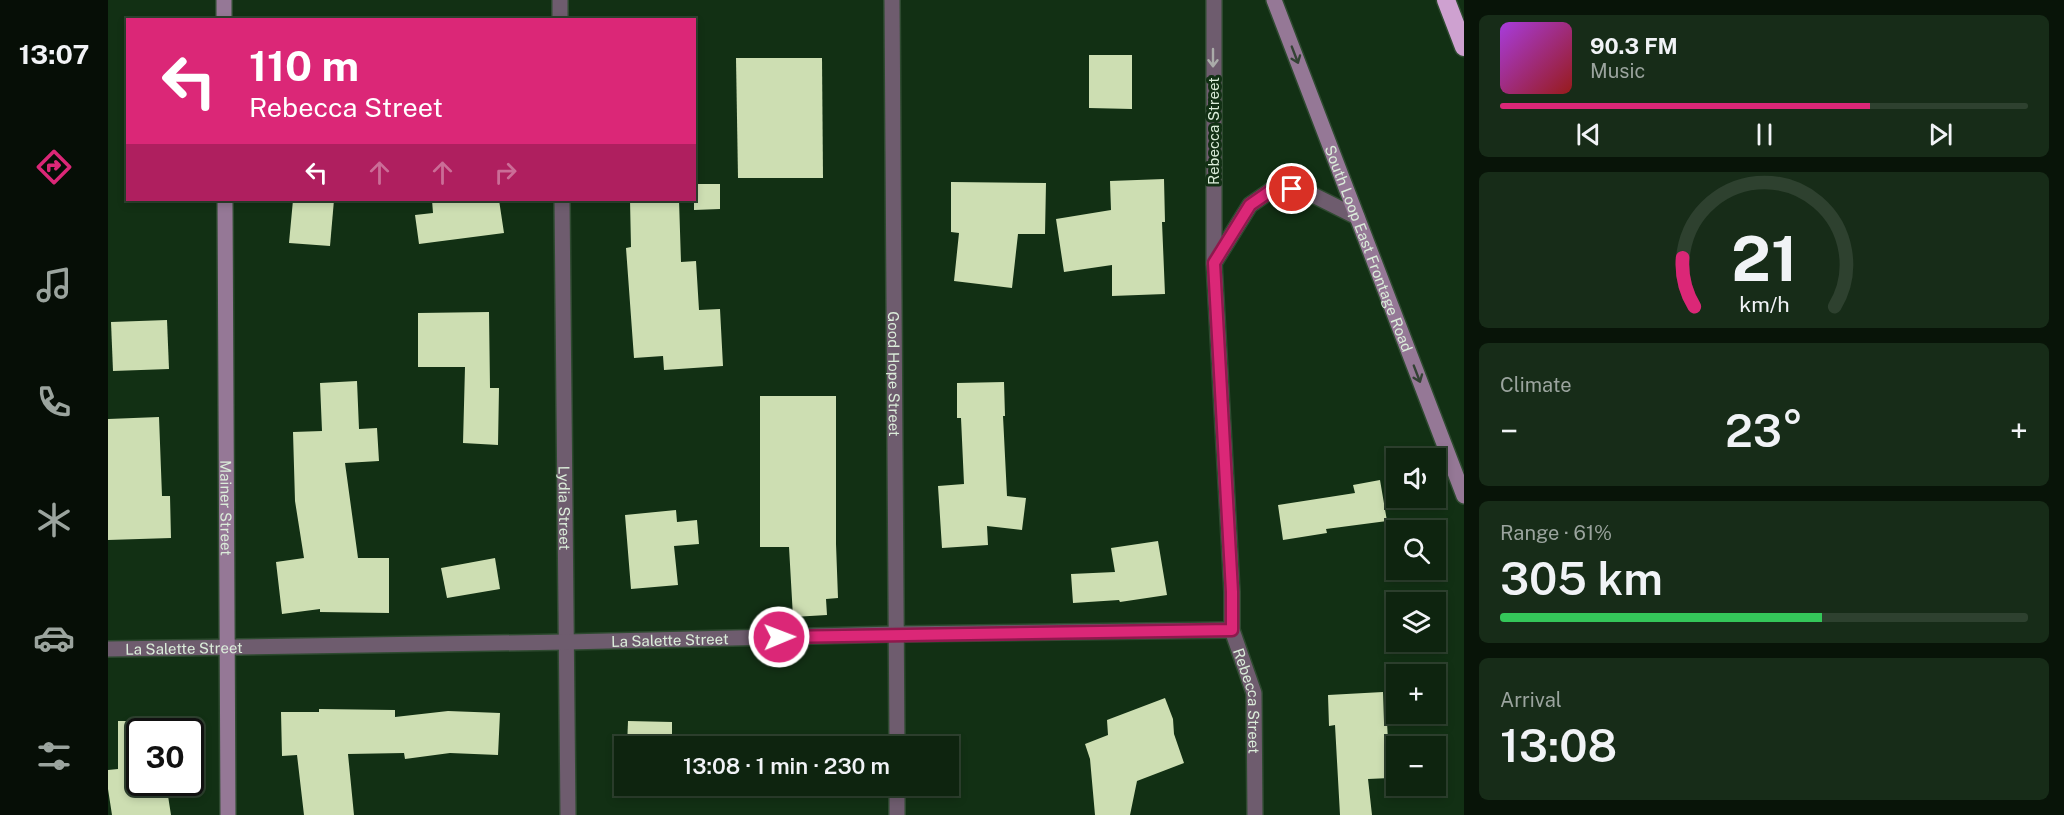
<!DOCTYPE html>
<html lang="en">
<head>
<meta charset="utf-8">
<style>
  :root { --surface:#0e240f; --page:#172c18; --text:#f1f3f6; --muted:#9ba49e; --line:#2e412f; --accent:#db2777 }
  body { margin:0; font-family:"Public Sans",sans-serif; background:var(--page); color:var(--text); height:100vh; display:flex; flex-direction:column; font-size:22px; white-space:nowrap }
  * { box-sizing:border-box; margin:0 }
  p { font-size:20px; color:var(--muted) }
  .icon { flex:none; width:33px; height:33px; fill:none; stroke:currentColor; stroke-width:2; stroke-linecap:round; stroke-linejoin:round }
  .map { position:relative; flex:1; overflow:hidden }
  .panel { display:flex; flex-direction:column; gap:15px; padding:15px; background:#081408; width:600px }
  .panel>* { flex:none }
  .banner { position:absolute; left:18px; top:18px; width:570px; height:183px; border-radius:0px; box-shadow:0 3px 9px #0003,0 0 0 2px var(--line); background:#db2777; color:#fff; overflow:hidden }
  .buttons { position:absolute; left:1278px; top:448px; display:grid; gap:12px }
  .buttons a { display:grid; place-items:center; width:60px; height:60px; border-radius:0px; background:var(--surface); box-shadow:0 3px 9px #0003,0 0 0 2px var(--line); font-size:30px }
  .speed { position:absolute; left:18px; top:718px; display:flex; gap:12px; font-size:30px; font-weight:700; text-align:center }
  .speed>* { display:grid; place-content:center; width:78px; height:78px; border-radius:50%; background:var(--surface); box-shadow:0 3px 9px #0003,0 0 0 2px var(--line); line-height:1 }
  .speed .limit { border:3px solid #111; border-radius:9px; background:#fff; color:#111 }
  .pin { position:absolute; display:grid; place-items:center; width:51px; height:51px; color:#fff; margin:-26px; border:3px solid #fff; border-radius:50%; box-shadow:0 2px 6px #0007 }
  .me { position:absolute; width:66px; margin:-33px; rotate:89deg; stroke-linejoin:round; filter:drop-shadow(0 0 4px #0008) }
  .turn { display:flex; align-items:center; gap:21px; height:126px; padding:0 24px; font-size:27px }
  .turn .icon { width:78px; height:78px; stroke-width:2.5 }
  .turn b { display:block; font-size:42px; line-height:51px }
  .lanes { display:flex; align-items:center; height:57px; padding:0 24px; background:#0003; justify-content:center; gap:30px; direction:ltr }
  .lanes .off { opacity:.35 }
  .big { font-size:45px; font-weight:600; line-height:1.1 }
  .panel .card { flex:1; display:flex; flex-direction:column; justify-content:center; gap:9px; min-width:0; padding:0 21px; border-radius:9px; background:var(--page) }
  .panel .dial { align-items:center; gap:0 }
  .dial svg { height:156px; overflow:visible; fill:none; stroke:var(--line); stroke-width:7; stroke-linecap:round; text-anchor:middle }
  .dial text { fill:var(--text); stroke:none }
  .song { display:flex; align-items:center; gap:18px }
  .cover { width:72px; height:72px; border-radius:9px; background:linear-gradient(135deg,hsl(280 70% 55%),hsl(0 70% 35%)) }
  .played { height:6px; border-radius:3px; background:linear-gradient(90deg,var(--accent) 70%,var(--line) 70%) }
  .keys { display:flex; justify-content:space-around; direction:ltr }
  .heat { display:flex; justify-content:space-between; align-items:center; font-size:33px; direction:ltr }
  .charge { height:9px; border-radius:4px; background:linear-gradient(90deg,#34c759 61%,var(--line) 0) }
  .trip { position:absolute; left:506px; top:736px; width:345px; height:60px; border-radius:0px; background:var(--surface); box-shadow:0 3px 9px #0003,0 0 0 2px var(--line); font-weight:600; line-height:60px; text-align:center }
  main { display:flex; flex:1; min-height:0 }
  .tabs { display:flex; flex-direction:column; width:108px; justify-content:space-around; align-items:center; background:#060e06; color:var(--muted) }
  .tabs .icon { width:42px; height:42px }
  .tabs .selected { color:var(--accent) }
  .tabs b { font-size:27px; color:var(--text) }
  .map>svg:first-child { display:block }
  .building { fill:#cddeb2 }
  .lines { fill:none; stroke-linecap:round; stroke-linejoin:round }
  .street-casing { stroke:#2e4a30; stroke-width:18 }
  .secondary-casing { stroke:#2e4a30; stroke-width:18 }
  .highway-casing { stroke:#2e4a30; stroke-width:21 }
  .street { stroke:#6e5c6e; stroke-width:15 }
  .secondary { stroke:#957896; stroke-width:15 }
  .highway { stroke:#cea1d0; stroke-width:18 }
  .oneway { stroke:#334234 }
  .oneway2 { stroke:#aaaca9 }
  .route-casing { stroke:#8e194d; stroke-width:15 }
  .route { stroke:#db2777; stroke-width:10 }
  .labels { text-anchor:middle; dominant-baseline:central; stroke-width:6; stroke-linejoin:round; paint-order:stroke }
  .street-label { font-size:15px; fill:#dbedda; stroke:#123014 }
</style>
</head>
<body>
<main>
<nav class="tabs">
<b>13:07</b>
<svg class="icon selected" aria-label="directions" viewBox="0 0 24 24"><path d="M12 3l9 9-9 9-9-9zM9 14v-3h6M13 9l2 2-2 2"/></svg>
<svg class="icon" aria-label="music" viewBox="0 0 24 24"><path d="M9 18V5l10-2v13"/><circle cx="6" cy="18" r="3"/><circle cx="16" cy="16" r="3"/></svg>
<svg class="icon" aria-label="phone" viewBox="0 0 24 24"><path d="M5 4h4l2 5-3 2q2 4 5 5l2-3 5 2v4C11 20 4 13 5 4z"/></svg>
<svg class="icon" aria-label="climate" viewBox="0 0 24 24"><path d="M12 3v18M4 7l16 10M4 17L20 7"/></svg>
<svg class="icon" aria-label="car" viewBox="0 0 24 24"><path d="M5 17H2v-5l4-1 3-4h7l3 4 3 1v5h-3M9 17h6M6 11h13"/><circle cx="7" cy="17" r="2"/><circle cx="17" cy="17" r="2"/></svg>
<svg class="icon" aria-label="filters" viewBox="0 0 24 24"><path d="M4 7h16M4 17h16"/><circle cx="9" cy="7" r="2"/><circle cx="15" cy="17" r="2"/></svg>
</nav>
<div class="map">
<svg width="1356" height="815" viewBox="0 0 1356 815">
  <rect width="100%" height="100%" fill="#123014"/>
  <g class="building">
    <path d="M981,55H1024V109L981,108Z"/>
    <path d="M628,58H714L715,178H630Z"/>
    <path d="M1056,179L1057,222H1054L1057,294L1004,296V265L956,272L948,219L1003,210L1002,181Z"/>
    <path d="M843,182L938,183L937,234H910L904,288L846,281L851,233L843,232Z"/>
    <path d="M586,184H612V209L586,210Z"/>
    <path d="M185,200H226L222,246L181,243Z"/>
    <path d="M324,200H391L396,233L311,244L307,215L325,213Z"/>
    <path d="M522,200H571L573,262L588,261L591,310L612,309L615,366L556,370L555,356L526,358L518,248L523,247Z"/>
    <path d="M381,312L382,388H391L390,445L355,443L357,367H310V313Z"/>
    <path d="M59,320L61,369L5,371L3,322Z"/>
    <path d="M249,381L251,429L269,428L271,461L237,463L250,558H281V613L212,612V609L174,614L168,562L196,558L187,501L185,432L214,431L212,383Z"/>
    <path d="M896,382L897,416H895L899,496L918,498L914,530L879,526L880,545L834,548L830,486L856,484L853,418H849V383Z"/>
    <path d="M652,396H728V544L730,598L718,599L719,615L685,617L681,547H652Z"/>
    <path d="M51,417L54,496H62L63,538L0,540V419Z"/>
    <path d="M1272,480L1279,521L1218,529L1219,533L1175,540L1170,505L1247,493L1245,485Z"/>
    <path d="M568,510L569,522L589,520L591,544L566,546L570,585L523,589L517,515Z"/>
    <path d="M1050,541L1059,595L1012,602L1011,600L965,603L963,574L1007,572L1003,548Z"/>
    <path d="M387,558L392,589L339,598L333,568Z"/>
    <path d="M1275,692L1276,722H1279L1282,778L1260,779L1264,815H1232L1227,725L1221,726L1220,695Z"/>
    <path d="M1057,698L1065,719L1066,734L1076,763L1029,781L1022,815H987L982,759L977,744L1000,735L999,720Z"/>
    <path d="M211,709L287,710V717L340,711L392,713L390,755L342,753L297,759L296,753L240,754L246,815H196L189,755L174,756L173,712H211Z"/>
    <path d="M10,721H32V783H58L63,815H4L0,789V770L10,769Z"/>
    <path d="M520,721L564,722V747H519Z"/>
    <rect x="519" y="786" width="44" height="6"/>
  </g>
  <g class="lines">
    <g class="street-casing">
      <g id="street">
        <path d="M452,0V20"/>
        <path id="s1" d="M784,0L789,747"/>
        <path id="s2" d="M1106,0V263L1124,592V630L1146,693L1147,815"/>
        <path id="s3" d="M454,200L460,815"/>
        <path d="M1106,263L1142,205L1168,187L1199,192L1249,217"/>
        <path id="s4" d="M0,649L459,642L789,634L1124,630"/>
        <path d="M789,786V815"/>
      </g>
    </g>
    <g class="secondary-casing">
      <g id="secondary">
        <path d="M116,0V20"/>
        <path id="s5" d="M1166,0L1356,496"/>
        <path id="s6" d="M117,200L120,815"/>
      </g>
    </g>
    <g class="highway-casing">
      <path id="highway" d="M1338,0L1356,47"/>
    </g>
    <use href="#street" class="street"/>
    <use href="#secondary" class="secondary"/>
    <use href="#highway" class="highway"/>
  </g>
  <defs><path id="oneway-shaft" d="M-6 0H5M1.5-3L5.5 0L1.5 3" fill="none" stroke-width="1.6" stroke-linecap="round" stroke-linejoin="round" transform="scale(1.5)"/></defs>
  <g class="oneway">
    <use href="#oneway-shaft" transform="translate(1187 55) rotate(69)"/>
    <use href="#oneway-shaft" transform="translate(1309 374) rotate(69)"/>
  </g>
  <use class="oneway2" href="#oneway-shaft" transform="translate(1105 58) rotate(90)"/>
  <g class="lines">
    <g class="route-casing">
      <path id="route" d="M671,637L1124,630V592L1106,263L1142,205L1168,187L1184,189"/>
    </g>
    <use href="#route" class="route"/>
  </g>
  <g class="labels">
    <g class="street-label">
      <text transform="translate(1105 131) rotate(-90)">Rebecca Street</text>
      <text stroke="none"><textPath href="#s5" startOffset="266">South Loop East Frontage Road</textPath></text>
      <text stroke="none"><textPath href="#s1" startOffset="374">Good Hope Street</textPath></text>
      <text stroke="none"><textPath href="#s6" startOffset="308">Mainer Street</textPath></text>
      <text stroke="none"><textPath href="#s3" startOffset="308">Lydia Street</textPath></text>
      <text stroke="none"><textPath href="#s4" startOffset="562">La Salette Street</textPath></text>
      <text stroke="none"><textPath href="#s4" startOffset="76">La Salette Street</textPath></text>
      <text stroke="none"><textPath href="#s2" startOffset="704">Rebecca Street</textPath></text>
    </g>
  </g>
</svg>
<div class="buttons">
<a><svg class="icon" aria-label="sound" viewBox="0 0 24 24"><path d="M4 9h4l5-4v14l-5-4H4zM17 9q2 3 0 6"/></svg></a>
<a><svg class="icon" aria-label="search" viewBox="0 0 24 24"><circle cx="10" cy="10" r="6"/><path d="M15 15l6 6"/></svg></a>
<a><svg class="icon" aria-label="layers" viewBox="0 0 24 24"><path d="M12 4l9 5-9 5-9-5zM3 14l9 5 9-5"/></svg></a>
<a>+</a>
<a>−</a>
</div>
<div class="speed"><div class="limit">30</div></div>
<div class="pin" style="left:1184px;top:189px;background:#d93025"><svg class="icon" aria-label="arrive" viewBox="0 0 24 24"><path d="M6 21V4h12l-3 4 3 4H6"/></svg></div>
<svg class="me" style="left:671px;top:637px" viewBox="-20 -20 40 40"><circle r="17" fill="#db2777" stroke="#fff" stroke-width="3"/><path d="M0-11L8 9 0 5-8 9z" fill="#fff"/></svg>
<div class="trip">13:08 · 1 min · 230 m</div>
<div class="banner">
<div class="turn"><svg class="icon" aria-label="left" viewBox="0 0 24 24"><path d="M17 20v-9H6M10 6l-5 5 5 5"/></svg><div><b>110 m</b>Rebecca Street</div></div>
<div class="lanes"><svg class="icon" aria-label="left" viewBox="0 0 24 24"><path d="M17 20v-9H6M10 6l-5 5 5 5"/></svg><svg class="icon off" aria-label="ahead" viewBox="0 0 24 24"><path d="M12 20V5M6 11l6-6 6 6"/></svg><svg class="icon off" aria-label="ahead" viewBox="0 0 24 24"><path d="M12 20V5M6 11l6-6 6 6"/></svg><svg class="icon off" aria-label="right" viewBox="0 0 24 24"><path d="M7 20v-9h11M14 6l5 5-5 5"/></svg></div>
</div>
</div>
<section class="panel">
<div class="card">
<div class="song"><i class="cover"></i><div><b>90.3 FM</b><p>Music</p></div></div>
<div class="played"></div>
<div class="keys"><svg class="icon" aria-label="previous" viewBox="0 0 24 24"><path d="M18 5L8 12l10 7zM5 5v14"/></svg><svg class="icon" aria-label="pause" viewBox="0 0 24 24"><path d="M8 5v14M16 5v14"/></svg><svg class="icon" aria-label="next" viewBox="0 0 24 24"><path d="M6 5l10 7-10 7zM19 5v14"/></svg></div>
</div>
<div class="card dial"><svg viewBox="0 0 100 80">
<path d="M14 69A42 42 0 1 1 86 69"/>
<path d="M14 69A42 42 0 0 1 8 44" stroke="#db2777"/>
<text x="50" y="56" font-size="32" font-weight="700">21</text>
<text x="50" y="72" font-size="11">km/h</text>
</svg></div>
<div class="card"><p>Climate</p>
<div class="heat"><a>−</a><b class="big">23°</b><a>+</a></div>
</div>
<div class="card"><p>Range · 61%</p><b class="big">305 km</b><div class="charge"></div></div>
<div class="card"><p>Arrival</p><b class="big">13:08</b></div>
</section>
</main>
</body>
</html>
